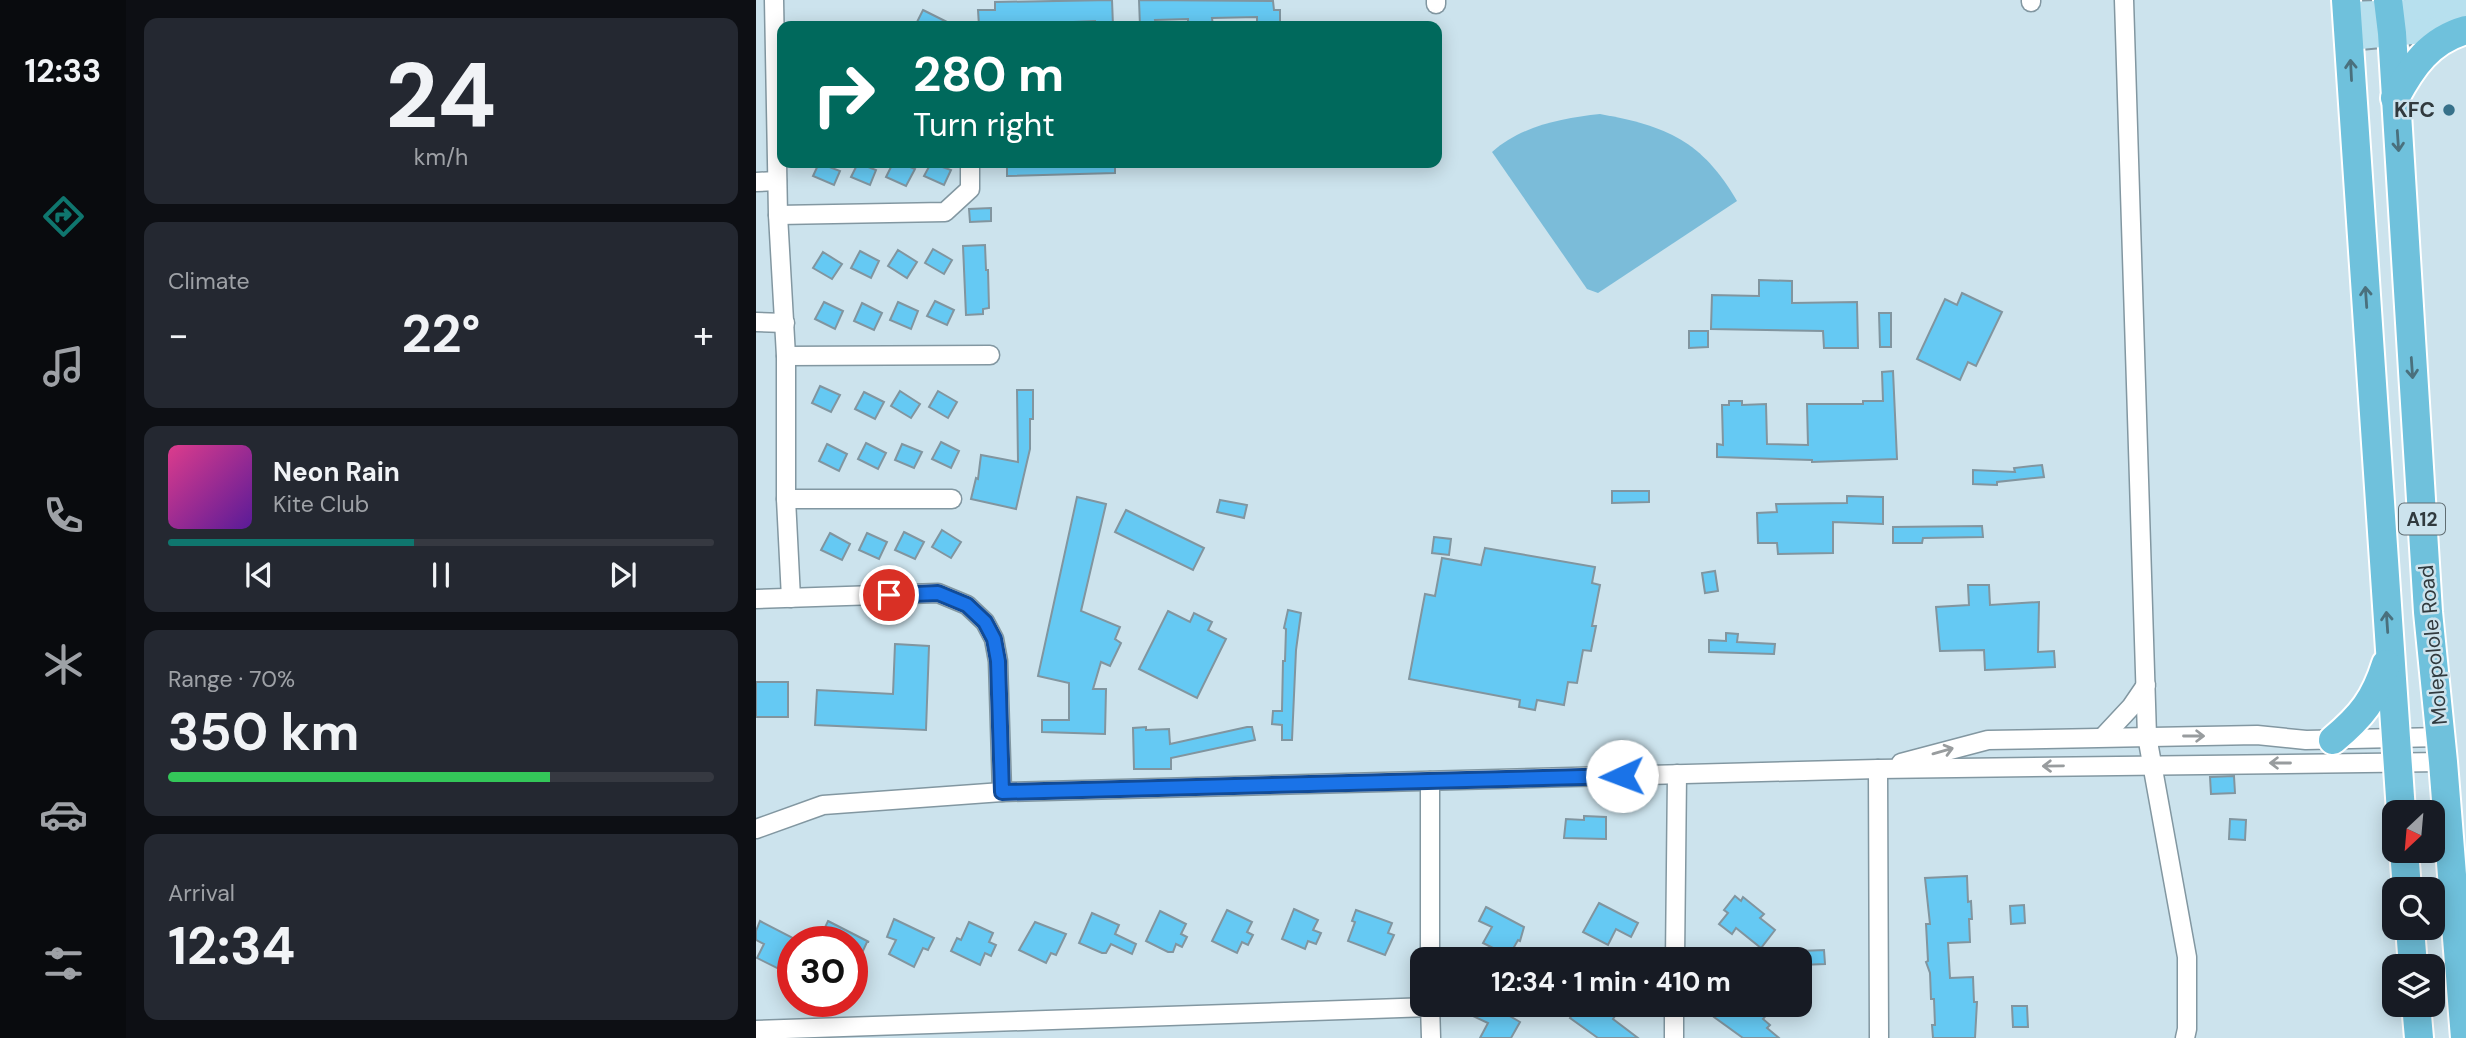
<!DOCTYPE html>
<html lang="en">
<head>
<meta charset="utf-8">
<style>
  :root { --surface:#171b24; --page:#242831; --text:#f1f3f6; --muted:#9ea1a6; --line:#363941; --accent:#0f766e }
  body { margin:0; font-family:"DM Sans",sans-serif; background:var(--page); color:var(--text); height:100vh; display:flex; flex-direction:column; font-size:26px; white-space:nowrap }
  * { box-sizing:border-box; margin:0 }
  p { font-size:23px; color:var(--muted) }
  .icon { flex:none; width:38px; height:38px; fill:none; stroke:currentColor; stroke-width:2; stroke-linecap:round; stroke-linejoin:round }
  .map { position:relative; flex:1; overflow:hidden }
  .sheet { display:flex; flex-direction:column; gap:18px; padding:18px; background:#0d0f14; width:630px }
  .sheet>* { flex:none }
  .top-card { position:absolute; left:21px; top:21px; width:665px; height:147px; border-radius:14px; box-shadow:0 4px 18px #0003; background:#00695c; color:#fff; overflow:hidden }
  .needle { width:46px; rotate:206deg }
  .tools { position:absolute; left:1626px; top:800px; display:grid; gap:14px }
  .tools a { display:grid; place-items:center; width:63px; height:63px; border-radius:14px; background:var(--surface); box-shadow:0 4px 18px #0003; font-size:35px }
  .speed { position:absolute; left:21px; top:926px; display:flex; gap:14px; font-size:35px; font-weight:700; text-align:center }
  .speed>* { display:grid; place-content:center; width:91px; height:91px; border-radius:50%; background:var(--surface); box-shadow:0 4px 18px #0003; line-height:1 }
  .speed .limit { border:10px solid #d22; background:#fff; color:#111 }
  .pin { position:absolute; display:grid; place-items:center; width:60px; height:60px; color:#fff; margin:-30px; border:4px solid #fff; border-radius:50%; box-shadow:0 2px 7px #0007 }
  .me { position:absolute; width:77px; margin:-38px; rotate:268deg; stroke-linejoin:round; filter:drop-shadow(0 0 5px #0008) }
  .turn { display:flex; align-items:center; gap:24px; height:147px; padding:0 21px; font-size:32px }
  .turn .icon { width:91px; height:91px; stroke-width:2.5 }
  .turn b { display:block; font-size:49px; line-height:60px }
  .big { font-size:52px; font-weight:700; line-height:1.1 }
  .sheet .widget { flex:1; display:flex; flex-direction:column; justify-content:center; gap:10px; min-width:0; padding:0 24px; border-radius:14px; background:var(--page) }
  .sheet .dial { align-items:center; gap:0 }
  .dial b { font-size:91px; line-height:1 }
  .song { display:flex; align-items:center; gap:21px }
  .cover { width:84px; height:84px; border-radius:10px; background:linear-gradient(135deg,hsl(330 70% 55%),hsl(270 70% 35%)) }
  .played { height:7px; border-radius:4px; background:linear-gradient(90deg,var(--accent) 45%,var(--line) 45%) }
  .keys { display:flex; justify-content:space-around; direction:ltr }
  .heat { display:flex; justify-content:space-between; align-items:center; font-size:38px; direction:ltr }
  .charge { height:10px; border-radius:5px; background:linear-gradient(90deg,#34c759 70%,var(--line) 0) }
  .trip { position:absolute; left:654px; top:947px; width:402px; height:70px; border-radius:14px; background:var(--surface); box-shadow:0 4px 18px #0003; font-weight:700; line-height:70px; text-align:center }
  main { display:flex; flex:1; min-height:0 }
  .tabs { display:flex; flex-direction:column; width:126px; justify-content:space-around; align-items:center; background:#090b0e; color:var(--muted) }
  .tabs .icon { width:49px; height:49px }
  .tabs .current { color:var(--accent) }
  .tabs b { font-size:32px; color:var(--text) }
  .map>svg:first-child { display:block }
  .green { fill:#7bbcd9 }
  .building { fill:#65c9f3; stroke:#81959f; stroke-width:2 }
  .lines { fill:none; stroke-linecap:round; stroke-linejoin:round }
  .street-casing { stroke:#8297a1; stroke-width:21 }
  .secondary-casing { stroke:#8297a1; stroke-width:28 }
  .primary-casing { stroke:#fff; stroke-width:32 }
  .street { stroke:#fff; stroke-width:18 }
  .secondary { stroke:#b7e0ee; stroke-width:24 }
  .primary { stroke:#6fc1dc; stroke-width:28 }
  .oneway { stroke:#4a707d }
  .oneway2 { stroke:#989c9e }
  .route-casing { stroke:#114b97; stroke-width:18 }
  .route { stroke:#1a73e8; stroke-width:12 }
  .poi-dot { fill:#37718a; stroke:#cce3ed; stroke-width:2.5 }
  .labels { text-anchor:middle; dominant-baseline:central; stroke-width:5; stroke-linejoin:round; paint-order:stroke }
  .shield { fill:#cce3ed; stroke:#606d72; stroke-width:2 }
  .shield-label { font-size:19px; font-weight:bold; fill:#313a3e }
  .poi-label { font-size:21px; font-weight:bold; fill:#313a3e; stroke:#cce3ed; text-anchor:end }
  .street-label { font-size:21px; fill:#313a3e; stroke:#cce3ed }
</style>
</head>
<body>
<main>
<nav class="tabs">
<b>12:33</b>
<svg class="icon current" aria-label="directions" viewBox="0 0 24 24"><path d="M12 3l9 9-9 9-9-9zM9 14v-3h6M13 9l2 2-2 2"/></svg>
<svg class="icon" aria-label="music" viewBox="0 0 24 24"><path d="M9 18V5l10-2v13"/><circle cx="6" cy="18" r="3"/><circle cx="16" cy="16" r="3"/></svg>
<svg class="icon" aria-label="phone" viewBox="0 0 24 24"><path d="M5 4h4l2 5-3 2q2 4 5 5l2-3 5 2v4C11 20 4 13 5 4z"/></svg>
<svg class="icon" aria-label="climate" viewBox="0 0 24 24"><path d="M12 3v18M4 7l16 10M4 17L20 7"/></svg>
<svg class="icon" aria-label="car" viewBox="0 0 24 24"><path d="M5 17H2v-5l4-1 3-4h7l3 4 3 1v5h-3M9 17h6M6 11h13"/><circle cx="7" cy="17" r="2"/><circle cx="17" cy="17" r="2"/></svg>
<svg class="icon" aria-label="filters" viewBox="0 0 24 24"><path d="M4 7h16M4 17h16"/><circle cx="9" cy="7" r="2"/><circle cx="15" cy="17" r="2"/></svg>
</nav>
<section class="sheet">
<div class="widget dial"><b>24</b><p>km/h</p></div>
<div class="widget"><p>Climate</p>
<div class="heat"><a>−</a><b class="big">22°</b><a>+</a></div>
</div>
<div class="widget">
<div class="song"><i class="cover"></i><div><b>Neon Rain</b><p>Kite Club</p></div></div>
<div class="played"></div>
<div class="keys"><svg class="icon" aria-label="previous" viewBox="0 0 24 24"><path d="M18 5L8 12l10 7zM5 5v14"/></svg><svg class="icon" aria-label="pause" viewBox="0 0 24 24"><path d="M8 5v14M16 5v14"/></svg><svg class="icon" aria-label="next" viewBox="0 0 24 24"><path d="M6 5l10 7-10 7zM19 5v14"/></svg></div>
</div>
<div class="widget"><p>Range · 70%</p><b class="big">350 km</b><div class="charge"></div></div>
<div class="widget"><p>Arrival</p><b class="big">12:34</b></div>
</section>
<div class="map">
<svg width="1710" height="1038" viewBox="0 0 1710 1038">
  <rect width="100%" height="100%" fill="#cce3ed"/>
  <path class="green" d="M844,114C911,126 946,141 981,201L842,293L831,289L736,152C765,126 806,118 844,114Z"/>
  <g class="building">
    <path d="M356,0L357,26H339V21L223,26L222,10H239V2Z"/>
    <path d="M383,0L517,1L518,10H524V26H501V17L456,18L457,26H432V19L399,20L400,26H384Z"/>
    <path d="M167,10L199,26H159Z"/>
    <path d="M63,163L84,171L78,185L57,176Z"/>
    <path d="M102,163L120,170L114,185L95,177Z"/>
    <path d="M137,163H145L159,169L150,186L130,177Z"/>
    <path d="M175,163L195,170L188,185L168,176Z"/>
    <path d="M251,163H359V173L251,176Z"/>
    <path d="M235,208V221L214,222L213,209Z"/>
    <path d="M229,245L230,270H232L233,308L227,309V314L210,315L207,246Z"/>
    <path d="M177,249L196,260L188,274L169,263Z"/>
    <path d="M142,250L161,262L151,278L132,266Z"/>
    <path d="M104,251L123,261L115,278L95,268Z"/>
    <path d="M67,252L86,264L76,279L57,268Z"/>
    <path d="M1003,280L1036,281V303L1101,302L1102,348H1068L1067,331L955,329L956,295L1003,296Z"/>
    <path d="M1206,293L1246,312L1220,366L1212,362L1204,380L1161,359L1189,299L1201,305Z"/>
    <path d="M179,301L198,310L191,325L171,316Z"/>
    <path d="M68,302L87,311L79,329L59,319Z"/>
    <path d="M142,302L162,311L155,329L134,320Z"/>
    <path d="M106,303L126,313L118,330L98,321Z"/>
    <path d="M1123,313H1135V347H1124Z"/>
    <path d="M933,331H952V347L933,348Z"/>
    <path d="M1137,371L1141,459L1056,462V460L961,457V444L967,445L966,405H973V401H986V405L1010,404L1011,444L1052,445L1051,404H1107V401H1127L1126,372Z"/>
    <path d="M64,386L84,395L75,412L56,403Z"/>
    <path d="M261,390H277V419H274V449L260,509L215,499L220,478L222,479L225,455L262,462Z"/>
    <path d="M144,391L164,404L155,418L135,406Z"/>
    <path d="M182,391L201,402L192,418L173,407Z"/>
    <path d="M108,392L128,402L119,419L99,409Z"/>
    <path d="M185,442L203,451L195,468L176,459Z"/>
    <path d="M110,443L130,453L122,469L102,459Z"/>
    <path d="M71,444L91,454L83,471L63,461Z"/>
    <path d="M146,444L166,452L158,468L139,460Z"/>
    <path d="M1286,465L1288,477L1241,482V485L1217,484V470L1259,472L1258,468Z"/>
    <path d="M856,491H893V502L856,503Z"/>
    <path d="M1091,496L1127,497V524L1077,522V553L1022,554L1021,543H1002L1001,513L1021,512L1020,504L1091,503Z"/>
    <path d="M321,497L350,504L325,611L364,627L359,639L365,643L354,666L345,662L337,689H350L349,734L286,732V720H313V683L282,676Z"/>
    <path d="M464,500L491,505L488,518L461,512Z"/>
    <path d="M370,510L448,548L437,570L359,532Z"/>
    <path d="M1226,526L1227,537L1167,538L1166,543H1137V527Z"/>
    <path d="M186,530L205,542L195,558L176,547Z"/>
    <path d="M148,532L168,542L159,559L139,550Z"/>
    <path d="M74,533L94,544L86,560L65,550Z"/>
    <path d="M111,533L131,542L123,559L103,550Z"/>
    <path d="M678,537L695,539L693,555L676,553Z"/>
    <path d="M729,548L839,567L836,583L844,585L836,626H840L835,651L827,650L821,683L812,682L808,705L781,700L779,710L763,707L764,700L653,679L669,594L679,596L686,558L725,565Z"/>
    <path d="M959,571L962,591L949,593L946,573Z"/>
    <path d="M1212,585H1233L1234,605L1283,602L1282,652L1298,651L1299,667L1229,670L1228,650L1184,651L1180,607L1213,605Z"/>
    <path d="M532,610L545,613L540,650L536,740H526V725L516,724L517,711H526L527,661H529L530,629L528,628Z"/>
    <path d="M412,611L434,622L438,613L456,622L452,630L470,639L441,698L383,669Z"/>
    <path d="M970,633L982,634L981,642L1019,644L1018,654L953,652V640L970,641Z"/>
    <path d="M139,644L173,646L170,730L59,725L61,690L137,694Z"/>
    <rect x="0" y="682" width="32" height="35"/>
    <path d="M390,727V730L413,729L414,744L491,727H496L499,740L415,758V769H378L377,728Z"/>
    <path d="M1478,776L1479,793L1455,794L1454,777Z"/>
    <path d="M828,816L850,817V839L808,838L810,819L828,820Z"/>
    <path d="M1474,819L1490,820L1489,840L1473,839Z"/>
    <path d="M1211,876L1212,902L1215,901L1216,919H1213L1214,942L1192,943L1194,978L1217,977L1218,1002H1221L1219,1038H1177L1176,1025H1179L1178,999H1175L1174,973L1170,962L1172,961L1170,924H1174L1169,878Z"/>
    <path d="M979,896L985,901L987,897L1008,914L1004,918L1019,930L1005,948L980,928L976,934L963,924L972,913L968,910Z"/>
    <path d="M843,903L882,923L875,937L860,929L852,945L827,932Z"/>
    <path d="M1268,905L1269,923L1255,924L1254,906Z"/>
    <path d="M730,907L768,927L764,941L762,940L753,956L727,943L736,927L723,921Z"/>
    <path d="M538,909L562,920L557,930L565,933L560,944L552,941L549,949L526,939Z"/>
    <path d="M471,910L496,922L491,932L497,935L492,945L486,942L481,953L456,941Z"/>
    <path d="M600,910L636,923L632,933L638,935L629,955L592,941L599,922L596,921Z"/>
    <path d="M404,911L430,924L425,934L431,937L426,947L420,944L417,952H412L390,941Z"/>
    <path d="M336,913L363,925L359,934L380,944L376,954L355,944L350,953H346L323,943Z"/>
    <path d="M138,919L178,938L172,950L167,948L158,967L133,954L140,940L131,937Z"/>
    <path d="M4,921L37,938V953L34,952L25,970L1,958L8,944L0,940V931Z"/>
    <path d="M72,921L113,942H111L106,953L96,948V942H62Z"/>
    <path d="M213,922L237,933L233,942L240,945L235,956L229,953L224,965L195,951L201,938L205,940Z"/>
    <path d="M279,922L310,934L300,955L295,953L290,963L263,950Z"/>
    <path d="M1068,950L1069,964L1045,965V951Z"/>
    <path d="M723,1004H733L764,1022L755,1038H724L732,1023L717,1016Z"/>
    <path d="M824,1004H850L861,1013L857,1019L882,1038H842L814,1018Z"/>
    <path d="M969,1004H1001L1012,1013L1007,1019L1014,1025L1011,1028L1023,1038H987L958,1017Z"/>
    <path d="M1256,1006H1271L1272,1027H1257Z"/>
  </g>
  <g class="lines">
    <g class="street-casing">
      <g id="street">
        <path d="M18,0L22,215L30,356V499L35,598"/>
        <path d="M680,0V4"/>
        <path d="M1368,0L1391,736L1431,957V1029L1429,1038"/>
        <path d="M1275,2V0"/>
        <path d="M0,182L21,181"/>
        <path d="M22,215L189,212L214,189V163"/>
        <path d="M0,322L29,323"/>
        <path d="M30,356L234,355"/>
        <path d="M30,499H196"/>
        <path d="M0,599L182,593L211,605L229,622L238,639L242,661L246,792"/>
        <path d="M1347,737L1375,707L1390,685"/>
        <path d="M1145,763L1232,740L1501,735L1550,740L1685,737"/>
        <path d="M1122,769L1123,1038"/>
        <path d="M674,781V959"/>
        <path d="M0,829L67,805L246,792L1122,769L1687,762"/>
        <path d="M919,959L921,774"/>
        <path d="M674,1004L675,1038"/>
        <path d="M0,1030L674,1007"/>
        <path d="M918,1038V1004"/>
      </g>
    </g>
    <g class="secondary-casing">
      <g id="secondary">
        <path d="M1591,14L1710,10"/>
        <path d="M1593,38L1709,27"/>
      </g>
    </g>
    <g class="primary-casing">
      <g id="primary">
        <path d="M1590,0L1645,812"/>
        <path d="M1632,0L1636,33L1672,612L1687,762L1709,1038"/>
        <path d="M1639,98C1656,66 1674,40 1710,30"/>
        <path d="M1577,740C1606,716 1619,699 1630,664"/>
        <path d="M1648,850L1651,889"/>
        <path d="M1654,928L1657,966"/>
        <path d="M1660,1004L1663,1038"/>
      </g>
    </g>
    <use href="#street" class="street"/>
    <use href="#secondary" class="secondary"/>
    <use href="#primary" class="primary"/>
  </g>
  <defs><path id="oneway-shaft" d="M-6 0H5M1.5-3L5.5 0L1.5 3" fill="none" stroke-width="1.6" stroke-linecap="round" stroke-linejoin="round" transform="scale(1.75)"/></defs>
  <g class="oneway">
    <use href="#oneway-shaft" transform="translate(1595 70) rotate(-93)"/>
    <use href="#oneway-shaft" transform="translate(1642 141) rotate(86)"/>
    <use href="#oneway-shaft" transform="translate(1610 297) rotate(-94)"/>
    <use href="#oneway-shaft" transform="translate(1656 368) rotate(86)"/>
    <use href="#oneway-shaft" transform="translate(1631 622) rotate(-94)"/>
  </g>
  <g class="oneway2">
    <use href="#oneway-shaft" transform="translate(1438 736)"/>
    <use href="#oneway-shaft" transform="translate(1187 751) rotate(-16)"/>
    <use href="#oneway-shaft" transform="translate(1524 763) rotate(-180)"/>
    <use href="#oneway-shaft" transform="translate(1297 766) rotate(179)"/>
  </g>
  <g class="lines">
    <g class="route-casing">
      <path id="route" d="M133,595L182,593L211,605L229,622L238,639L242,661L246,792L866,776"/>
    </g>
    <use href="#route" class="route"/>
  </g>
  <circle class="poi-dot" cx="1693" cy="110" r="7"/>
  <g class="labels">
    <rect class="shield" x="1643" y="503.5" width="46" height="31" rx="5"/>
    <g class="shield-label">
      <text x="1666" y="519">A12</text>
    </g>
    <g class="poi-label">
      <text x="1679" y="110">KFC</text>
    </g>
    <g class="street-label">
      <text transform="translate(1677 645) rotate(-95)">Molepolole Road</text>
    </g>
  </g>
</svg>
<div class="tools">
<a><svg class="needle" viewBox="-14 -14 28 28"><path d="M0-13l5 13h-10z" fill="#e53935"/><path d="M0 13l5-13h-10z" fill="#9ea1a6"/></svg></a>
<a><svg class="icon" aria-label="search" viewBox="0 0 24 24"><circle cx="10" cy="10" r="6"/><path d="M15 15l6 6"/></svg></a>
<a><svg class="icon" aria-label="layers" viewBox="0 0 24 24"><path d="M12 4l9 5-9 5-9-5zM3 14l9 5 9-5"/></svg></a>
</div>
<div class="speed"><div class="limit">30</div></div>
<div class="pin" style="left:133px;top:595px;background:#d93025"><svg class="icon" aria-label="arrive" viewBox="0 0 24 24"><path d="M6 21V4h12l-3 4 3 4H6"/></svg></div>
<svg class="me" style="left:866px;top:776px" viewBox="-20 -20 40 40"><circle r="19" fill="#fff"/><path d="M0-13L10 11 0 6-10 11z" fill="#1a73e8"/></svg>
<div class="trip">12:34 · 1 min · 410 m</div>
<div class="top-card">
<div class="turn"><svg class="icon" aria-label="right" viewBox="0 0 24 24"><path d="M7 20v-9h11M14 6l5 5-5 5"/></svg><div><b>280 m</b>Turn right</div></div>
</div>
</div>
</main>
</body>
</html>
